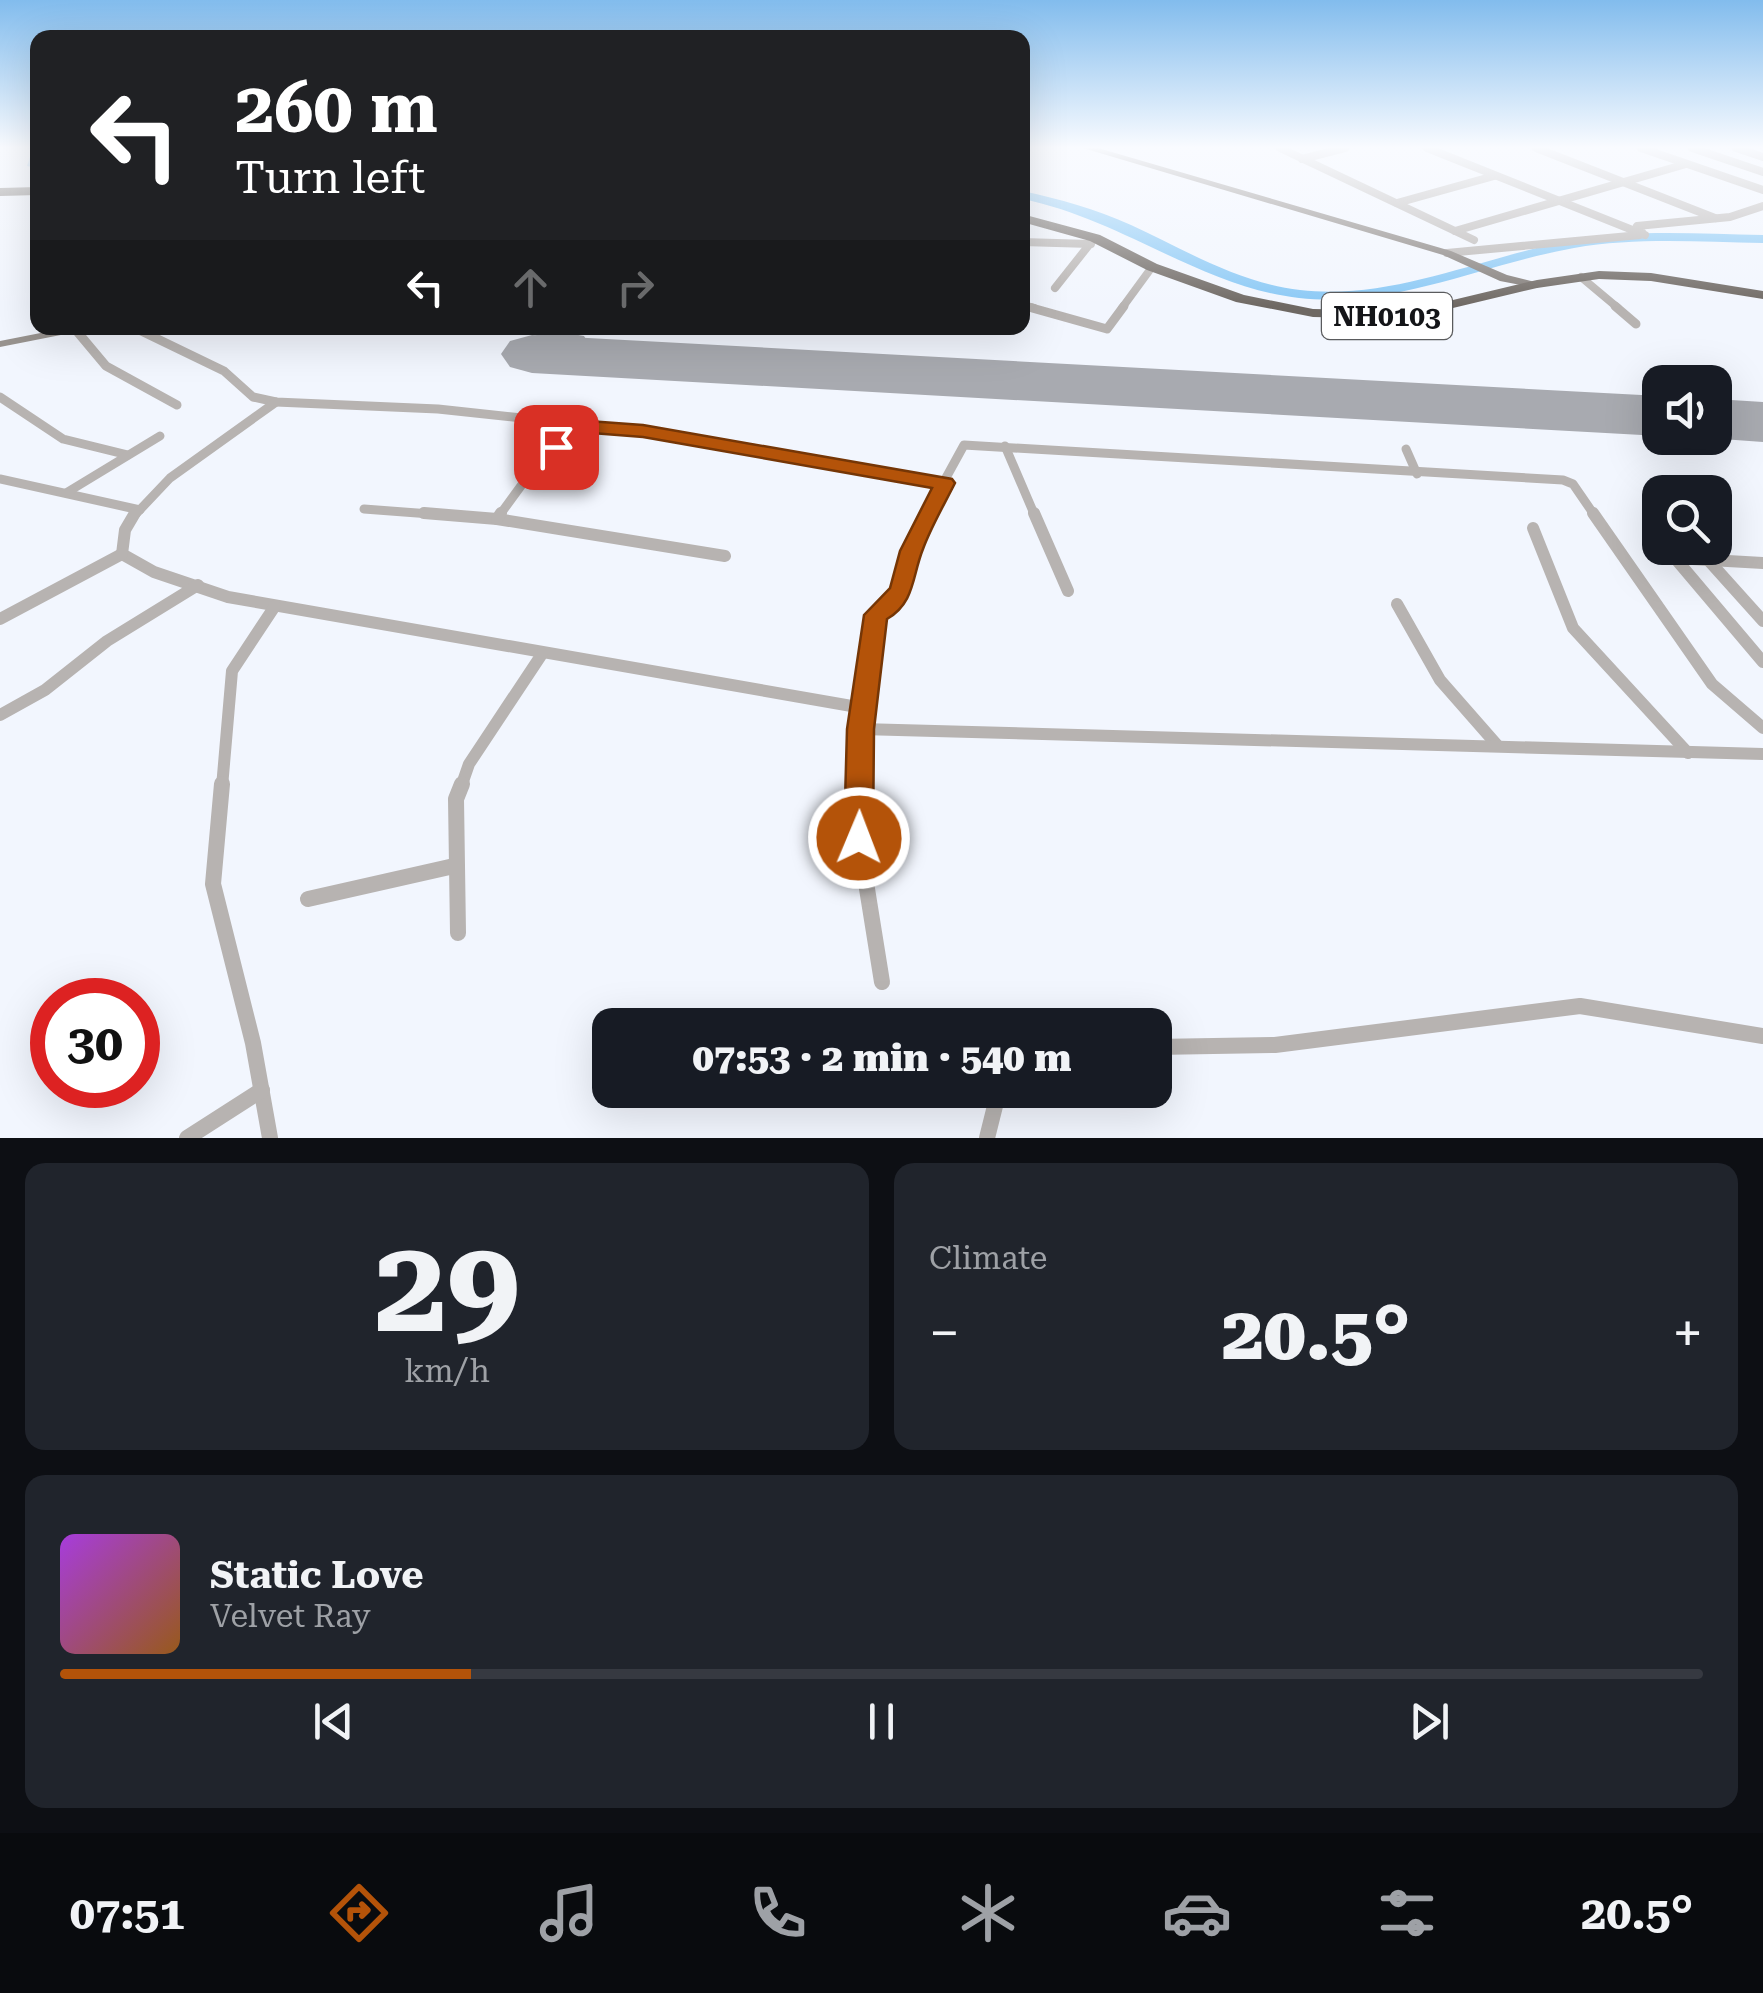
<!DOCTYPE html>
<html lang="en">
<head>
<meta charset="utf-8">
<style>
  :root { --surface:#171b24; --page:#20242c; --text:#f1f3f6; --muted:#9ea1a6; --line:#363941; --accent:#b45309 }
  body { margin:0; font-family:"Roboto Serif",serif; background:var(--page); color:var(--text); height:100vh; display:flex; flex-direction:column; font-size:38px; white-space:nowrap }
  * { box-sizing:border-box; margin:0 }
  p { font-size:32px; color:var(--muted) }
  .icon { flex:none; width:55px; height:55px; fill:none; stroke:currentColor; stroke-width:2; stroke-linecap:round; stroke-linejoin:round }
  .map { position:relative; height:1138px; overflow:hidden }
  .sheet { display:flex; flex-direction:column; gap:25px; padding:25px; background:#0d0f14; flex:1 }
  .sheet>* { flex:none }
  .hud { position:absolute; left:30px; top:30px; width:1000px; height:305px; border-radius:20px; box-shadow:0 10px 40px #0002; background:#202124; color:#fff; overflow:hidden }
  .tools { position:absolute; left:1642px; top:365px; display:grid; gap:20px }
  .tools a { display:grid; place-items:center; width:90px; height:90px; border-radius:20px; background:var(--surface); box-shadow:0 10px 40px #0002; font-size:50px }
  .speed { position:absolute; left:30px; top:978px; display:flex; gap:20px; font-size:50px; font-weight:700; text-align:center }
  .speed>* { display:grid; place-content:center; width:130px; height:130px; border-radius:50%; background:var(--surface); box-shadow:0 10px 40px #0002; line-height:1 }
  .speed .limit { border:15px solid #d22; background:#fff; color:#111 }
  .pin { position:absolute; display:grid; place-items:center; width:85px; height:85px; color:#fff; margin:-42px; border-radius:20px; box-shadow:0 5px 15px #0006 }
  .me { position:absolute; width:110px; margin:-55px; rotate:1deg; stroke-linejoin:round; filter:drop-shadow(0 0 8px #0008) }
  .turn { display:flex; align-items:center; gap:35px; height:210px; padding:0 40px; font-size:45px }
  .turn .icon { width:130px; height:130px; stroke-width:2.5 }
  .turn b { display:block; font-size:70px; line-height:85px }
  .lanes { display:flex; align-items:center; height:95px; padding:0 40px; background:#0003; justify-content:center; gap:50px; direction:ltr }
  .lanes .off { opacity:.35 }
  .big { font-size:75px; font-weight:800; line-height:1.1 }
  .sheet .tile { flex:1; display:flex; flex-direction:column; justify-content:center; gap:15px; min-width:0; padding:0 35px; border-radius:20px; background:var(--page) }
  .sheet .dial { align-items:center; gap:0 }
  .dial b { font-size:130px; line-height:1 }
  .song { display:flex; align-items:center; gap:30px }
  .cover { width:120px; height:120px; border-radius:15px; background:linear-gradient(135deg,hsl(280 70% 55%),hsl(30 70% 35%)) }
  .played { height:10px; border-radius:5px; background:linear-gradient(90deg,var(--accent) 25%,var(--line) 25%) }
  .keys { display:flex; justify-content:space-around; direction:ltr }
  .heat { display:flex; justify-content:space-between; align-items:center; font-size:55px; direction:ltr }
  .sheet .tiles { flex:1; display:grid; gap:25px; grid-template-columns:1fr 1fr }
  .tile:last-child { grid-column:span 2 }
  .trip { position:absolute; left:592px; top:1008px; width:580px; height:100px; border-radius:20px; background:var(--surface); box-shadow:0 10px 40px #0002; font-weight:800; line-height:100px; text-align:center }
  .tabs { display:flex; height:160px; justify-content:space-around; align-items:center; background:#090b0e; color:var(--muted) }
  .tabs .icon { width:70px; height:70px }
  .tabs .current { color:var(--accent) }
  .tabs b { font-size:45px; color:var(--text) }
  .map>svg:first-child { display:block }
  .lines { fill:none; stroke-linecap:round; stroke-linejoin:round }
  .river { fill:#89c8f5; fill-rule:evenodd }
  .taxiway { fill:#a8aab0; fill-rule:evenodd }
  .runway { fill:#a8aab0; fill-rule:evenodd }
  .street-far3 { stroke:#b7b3b1; stroke-width:8 }
  .street-far2 { stroke:#b7b3b1; stroke-width:9 }
  .street-far1 { stroke:#b7b3b1; stroke-width:12 }
  .street { stroke:#b7b3b1; stroke-width:16 }
  .secondary { fill:#98938f; fill-rule:evenodd }
  .primary { fill:#817b77; fill-rule:evenodd }
  .highway { fill:#6e6863; fill-rule:evenodd }
  .route { fill:#b45309; stroke:#753606; stroke-width:2.5 }
  .labels { text-anchor:middle; dominant-baseline:central; stroke-width:8; stroke-linejoin:round; paint-order:stroke }
  .shield { fill:#fff; stroke:#5a5b5d; stroke-width:2.5 }
  .shield-label { font-size:28px; font-weight:bold; fill:#141518 }
</style>
</head>
<body>
<div class="map">
<svg width="1763" height="1138" viewBox="0 0 1763 1138">
  <rect width="100%" height="100%" fill="#f2f6fe"/>
  <g class="lines">
    <g class="river">
      <path d="M38,148V168L27,166L32,151Z"/>
      <path d="M1022,191C1060,199 1095,209 1131,225C1185,250 1239,283 1300,290C1393,301 1483,256 1574,240C1636,229 1700,234 1763,235V243C1700,242 1636,237 1574,248C1483,264 1393,309 1299,298C1201,287 1120,218 1022,199Z"/>
    </g>
    <g class="taxiway">
      <path d="M550,330L584,336L587,341L581,361H563L562,346L553,345L541,359H523L519,354L529,338Z"/>
      <path d="M1763,403V423L1753,421L1745,410L1749,404Z"/>
    </g>
    <g class="runway">
      <path d="M532,335L1660,396V436L532,373L510,367L501,354L510,341Z"/>
      <path d="M1715,399L1763,402V442L1708,438H1715Z"/>
    </g>
    <g class="street-far3">
      <path d="M1280,148L1474,240"/>
      <path d="M1427,148L1645,235"/>
      <path d="M1536,148L1715,218"/>
      <path d="M1641,148L1763,190"/>
      <path d="M1692,148L1763,172"/>
      <path d="M1736,148L1763,157"/>
      <path d="M1302,159L1345,148"/>
      <path d="M1397,203L1494,176"/>
      <path d="M1455,231L1686,164"/>
      <path d="M1642,232L1637,226L1730,217L1763,206"/>
      <path d="M1022,242L1091,244"/>
      <path d="M1447,253L1640,235"/>
      <path d="M1581,277L1618,308"/>
      <path d="M1055,288L1093,240"/>
      <path d="M1022,305L1034,308"/>
      <path d="M1122,308L1152,267"/>
    </g>
    <g class="street-far2">
      <path d="M1025,306L1107,329L1124,306"/>
      <path d="M1615,306L1636,324"/>
      <path d="M135,328L224,371L253,397L276,402L438,409L643,431L945,483"/>
      <path d="M75,329L106,366L177,405"/>
      <path d="M0,397L63,439L128,455"/>
      <path d="M1005,446L1035,516"/>
      <path d="M1406,449L1417,474"/>
      <path d="M0,479L140,510"/>
      <path d="M66,493L160,436"/>
      <path d="M364,509L457,516"/>
      <path d="M134,516L170,478L276,402"/>
      <path d="M499,516L545,453L574,426"/>
      <path d="M925,516L964,445L1563,480L1573,484L1595,516"/>
    </g>
    <g class="street-far1">
      <path d="M135,513L125,530L122,554L154,572L228,597L863,708"/>
      <path d="M424,513L497,519L725,556"/>
      <path d="M1034,513L1068,591"/>
      <path d="M1593,513L1712,684L1763,728"/>
      <path d="M497,519L501,513"/>
      <path d="M1533,528L1573,628L1688,753"/>
      <path d="M1675,558L1763,662"/>
      <path d="M1675,558L1763,563"/>
      <path d="M1710,562L1763,621"/>
      <path d="M1397,604L1440,680L1497,745"/>
      <path d="M0,619L122,554"/>
      <path d="M0,715L45,690L107,641L198,585"/>
      <path d="M861,729L1763,754"/>
      <path d="M222,787L232,671L275,606"/>
      <path d="M461,787L469,764L542,654"/>
      <path d="M860,787L861,729L875,615L896,595L927,513"/>
    </g>
    <g class="street">
      <path d="M222,784L213,884L253,1043L270,1138"/>
      <path d="M860,784L859,839L882,982"/>
      <path d="M308,899L454,866"/>
      <path d="M458,933L456,799L462,784"/>
      <path d="M1155,1047L1275,1045L1580,1006L1763,1036"/>
      <path d="M187,1138L262,1090"/>
      <path d="M987,1138L999,1090"/>
    </g>
    <path class="secondary" d="M66,328H87L81,331L0,347V341Z"/>
    <path class="primary" d="M1083,148H1098L1451,251L1507,275L1543,284L1537,288L1500,281L1443,255Z"/>
    <g class="highway">
      <path d="M38,187V195L0,196V188Z"/>
      <path d="M1022,214L1100,235L1157,264L1244,295L1313,309L1407,311L1537,280L1599,271L1651,273L1763,291V299L1651,281L1599,279L1537,288L1407,319L1313,317L1236,302L1147,270L1090,241L1022,222Z"/>
    </g>
  </g>
  <linearGradient id="sky" x2="0" y2="1"><stop stop-color="#82bced"/><stop offset="0.48" stop-color="#f9fbff"/><stop offset="1" stop-color="#f9fbff" stop-opacity="0"/></linearGradient>
  <rect width="1763" height="307" fill="url(#sky)"/>
  <path class="route" d="M574,420L643,425L952,479L955,483C944,505 931,527 923,549C912,576 915,603 887,619L874,729L873,838L869,848L859,852L848,848L844,838L847,729L864,615L890,588L900,551L932,488L643,437L579,432L563,451H548V443Z"/>
  <g class="labels">
    <rect class="shield" x="1322" y="293" width="130" height="46" rx="8"/>
    <g class="shield-label">
      <text x="1387" y="316">NH0103</text>
    </g>
  </g>
</svg>
<div class="tools">
<a><svg class="icon" aria-label="sound" viewBox="0 0 24 24"><path d="M4 9h4l5-4v14l-5-4H4zM17 9q2 3 0 6"/></svg></a>
<a><svg class="icon" aria-label="search" viewBox="0 0 24 24"><circle cx="10" cy="10" r="6"/><path d="M15 15l6 6"/></svg></a>
</div>
<div class="speed"><div class="limit">30</div></div>
<div class="pin" style="left:556px;top:447px;background:#d93025"><svg class="icon" aria-label="arrive" viewBox="0 0 24 24"><path d="M6 21V4h12l-3 4 3 4H6"/></svg></div>
<svg class="me" style="left:859px;top:838px" viewBox="-20 -20 40 40"><circle r="17" fill="#b45309" stroke="#fff" stroke-width="3"/><path d="M0-11L8 9 0 5-8 9z" fill="#fff"/></svg>
<div class="trip">07:53 · 2 min · 540 m</div>
<div class="hud">
<div class="turn"><svg class="icon" aria-label="left" viewBox="0 0 24 24"><path d="M17 20v-9H6M10 6l-5 5 5 5"/></svg><div><b>260 m</b>Turn left</div></div>
<div class="lanes"><svg class="icon" aria-label="left" viewBox="0 0 24 24"><path d="M17 20v-9H6M10 6l-5 5 5 5"/></svg><svg class="icon off" aria-label="ahead" viewBox="0 0 24 24"><path d="M12 20V5M6 11l6-6 6 6"/></svg><svg class="icon off" aria-label="right" viewBox="0 0 24 24"><path d="M7 20v-9h11M14 6l5 5-5 5"/></svg></div>
</div>
</div>
<section class="sheet">
<div class="tiles">
<div class="tile dial"><b>29</b><p>km/h</p></div>
<div class="tile"><p>Climate</p>
<div class="heat"><a>−</a><b class="big">20.5°</b><a>+</a></div>
</div>
<div class="tile">
<div class="song"><i class="cover"></i><div><b>Static Love</b><p>Velvet Ray</p></div></div>
<div class="played"></div>
<div class="keys"><svg class="icon" aria-label="previous" viewBox="0 0 24 24"><path d="M18 5L8 12l10 7zM5 5v14"/></svg><svg class="icon" aria-label="pause" viewBox="0 0 24 24"><path d="M8 5v14M16 5v14"/></svg><svg class="icon" aria-label="next" viewBox="0 0 24 24"><path d="M6 5l10 7-10 7zM19 5v14"/></svg></div>
</div>
</div>
</section>
<nav class="tabs">
<b>07:51</b>
<svg class="icon current" aria-label="directions" viewBox="0 0 24 24"><path d="M12 3l9 9-9 9-9-9zM9 14v-3h6M13 9l2 2-2 2"/></svg>
<svg class="icon" aria-label="music" viewBox="0 0 24 24"><path d="M9 18V5l10-2v13"/><circle cx="6" cy="18" r="3"/><circle cx="16" cy="16" r="3"/></svg>
<svg class="icon" aria-label="phone" viewBox="0 0 24 24"><path d="M5 4h4l2 5-3 2q2 4 5 5l2-3 5 2v4C11 20 4 13 5 4z"/></svg>
<svg class="icon" aria-label="climate" viewBox="0 0 24 24"><path d="M12 3v18M4 7l16 10M4 17L20 7"/></svg>
<svg class="icon" aria-label="car" viewBox="0 0 24 24"><path d="M5 17H2v-5l4-1 3-4h7l3 4 3 1v5h-3M9 17h6M6 11h13"/><circle cx="7" cy="17" r="2"/><circle cx="17" cy="17" r="2"/></svg>
<svg class="icon" aria-label="filters" viewBox="0 0 24 24"><path d="M4 7h16M4 17h16"/><circle cx="9" cy="7" r="2"/><circle cx="15" cy="17" r="2"/></svg>
<b>20.5°</b>
</nav>
</body>
</html>
